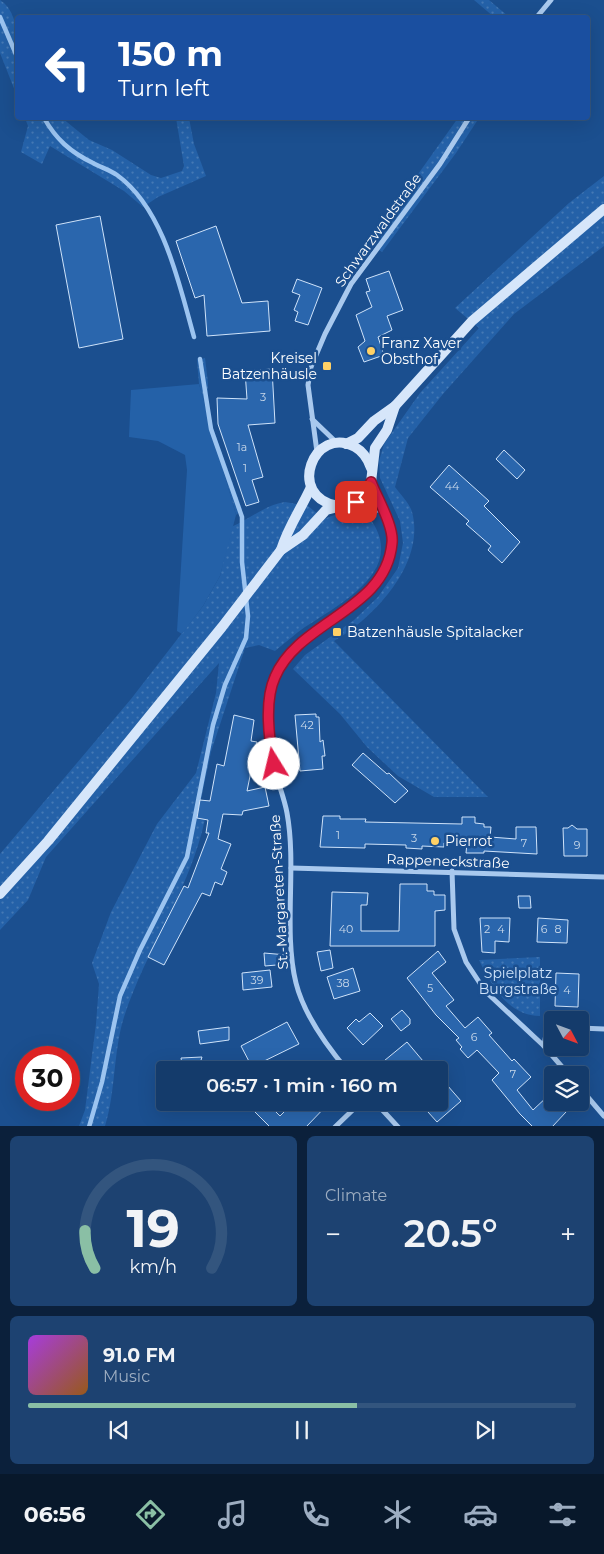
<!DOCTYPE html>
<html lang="en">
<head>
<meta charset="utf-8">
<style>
  :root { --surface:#143b6b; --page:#1d4271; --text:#f1f3f6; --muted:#9dadc1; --line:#33557e; --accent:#8abfa5 }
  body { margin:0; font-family:Montserrat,sans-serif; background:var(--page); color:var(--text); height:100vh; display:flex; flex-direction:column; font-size:19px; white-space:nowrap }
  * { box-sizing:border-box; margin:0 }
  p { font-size:16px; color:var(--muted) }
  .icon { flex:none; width:28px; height:28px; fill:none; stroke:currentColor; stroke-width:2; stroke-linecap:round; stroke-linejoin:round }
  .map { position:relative; height:1126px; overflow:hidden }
  .panel { display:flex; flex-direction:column; gap:10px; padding:10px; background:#0b203b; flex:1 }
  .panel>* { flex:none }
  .hud { position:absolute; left:15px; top:15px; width:575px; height:105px; border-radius:5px; box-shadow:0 5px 20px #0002,0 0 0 1px var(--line); background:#1a4fa0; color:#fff; overflow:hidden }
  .needle { width:32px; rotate:131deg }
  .tools { position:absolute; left:544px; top:1011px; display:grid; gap:10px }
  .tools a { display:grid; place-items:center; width:45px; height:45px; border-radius:5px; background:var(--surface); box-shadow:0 5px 20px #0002,0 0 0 1px var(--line); font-size:25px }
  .speed { position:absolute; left:15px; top:1046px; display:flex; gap:10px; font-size:25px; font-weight:700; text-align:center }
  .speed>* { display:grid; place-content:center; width:65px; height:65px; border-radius:50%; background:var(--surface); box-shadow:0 5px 20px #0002,0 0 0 1px var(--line); line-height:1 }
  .speed .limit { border:8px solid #d22; background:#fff; color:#111 }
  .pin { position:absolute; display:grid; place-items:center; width:42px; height:42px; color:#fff; margin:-21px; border-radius:10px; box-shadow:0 2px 8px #0006 }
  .me { position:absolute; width:55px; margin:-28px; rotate:351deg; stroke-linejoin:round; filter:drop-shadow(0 0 4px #0008) }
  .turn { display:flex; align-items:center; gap:18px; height:105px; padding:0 20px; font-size:22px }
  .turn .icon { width:65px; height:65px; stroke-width:2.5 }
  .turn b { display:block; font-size:35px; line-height:42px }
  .big { font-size:38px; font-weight:600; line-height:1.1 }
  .panel .widget { flex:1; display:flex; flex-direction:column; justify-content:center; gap:8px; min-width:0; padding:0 18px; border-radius:8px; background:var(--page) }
  .panel .dial { align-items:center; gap:0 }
  .dial svg { height:130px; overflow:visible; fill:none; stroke:var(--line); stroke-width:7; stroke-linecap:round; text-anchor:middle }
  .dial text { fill:var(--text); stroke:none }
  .song { display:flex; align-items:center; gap:15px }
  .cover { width:60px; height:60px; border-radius:8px; background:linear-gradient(135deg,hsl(280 70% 55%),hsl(30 70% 35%)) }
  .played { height:5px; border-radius:2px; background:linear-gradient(90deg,var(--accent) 60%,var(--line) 60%) }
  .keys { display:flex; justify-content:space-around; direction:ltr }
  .heat { display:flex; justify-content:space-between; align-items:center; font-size:28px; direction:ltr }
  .panel .tiles { flex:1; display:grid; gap:10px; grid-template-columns:1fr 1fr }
  .widget:last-child { grid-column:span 2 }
  .trip { position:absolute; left:156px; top:1061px; width:292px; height:50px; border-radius:5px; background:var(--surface); box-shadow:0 5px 20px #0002,0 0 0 1px var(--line); font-weight:600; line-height:50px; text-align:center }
  .tabs { display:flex; height:80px; justify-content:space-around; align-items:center; background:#08182b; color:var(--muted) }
  .tabs .icon { width:35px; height:35px }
  .tabs .on { color:var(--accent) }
  .tabs b { font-size:22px; color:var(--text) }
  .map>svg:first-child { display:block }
  .grass { fill:url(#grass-dots) }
  .garden { fill:#2461a8 }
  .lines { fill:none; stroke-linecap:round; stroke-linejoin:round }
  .stream { stroke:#9cc4f0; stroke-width:4.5 }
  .building { fill:#2a66ad; stroke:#cfe3fa }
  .minor { stroke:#a9c9ee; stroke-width:5 }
  .secondary { stroke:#d6e6fa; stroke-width:10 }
  .route-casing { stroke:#92132f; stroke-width:12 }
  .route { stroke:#e11d48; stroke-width:9 }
  .poi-dot { fill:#ffd166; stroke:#1b4f8f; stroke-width:2 }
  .labels { text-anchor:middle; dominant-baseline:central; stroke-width:5; stroke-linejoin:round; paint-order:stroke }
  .number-label { font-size:11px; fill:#cad9ea }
  .street-label { font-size:14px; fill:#fff; stroke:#1b4f8f }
  .poi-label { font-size:14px; fill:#fff; stroke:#1b4f8f; text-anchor:start }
  .park-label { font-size:14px; fill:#cfe3fa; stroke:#1b4f8f }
</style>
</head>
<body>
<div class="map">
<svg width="604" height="1127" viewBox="0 0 604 1127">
  <defs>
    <pattern id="grass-dots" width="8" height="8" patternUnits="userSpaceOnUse" patternTransform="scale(1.25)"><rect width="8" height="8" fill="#2461a8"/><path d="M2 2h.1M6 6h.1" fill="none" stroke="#4579b5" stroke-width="1.8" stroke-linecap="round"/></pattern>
  </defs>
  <rect width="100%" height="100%" fill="#1b4f8f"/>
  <g class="grass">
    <path d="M0,0C25,15 18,70 17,96L0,53Z"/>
    <path d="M474,0H489L509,17H494Z"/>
    <path d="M25,118H62L89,140L112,150L151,175L161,178L182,171L184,166L176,118H189L194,144L206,176L158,197L143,207L124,191L50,146L42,164L21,152L28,126Z"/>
    <path d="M458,118H479L456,153L382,252L369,243Z"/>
    <path d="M604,176V246L514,314L443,394L408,438L395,487C400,494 410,504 412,512C426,563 374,618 334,641L488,797H434L398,776L367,747L340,714L293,669L305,655L354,620L378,597L398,568L403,543L400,521L380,478L379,461L384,444L420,393L479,328L455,308L569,203Z"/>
    <path d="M205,358L208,383L207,402L213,428L242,509L236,515L199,384L197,360Z"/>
    <path d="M285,502L308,506L324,519L342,512L361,508C415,564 348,599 305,627C295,634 285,643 275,651L259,645L245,648L211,752L197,818L205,819C190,890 146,949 124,1017C113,1052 116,1091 105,1126H79L85,1110L96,1024L99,984L92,963L111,912L157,824L196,773L216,693L219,663L46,857L28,900L0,930V854L131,699L203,606L220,576L231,527C250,519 265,505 285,502Z"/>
    <path d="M540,957V1016C508,1016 491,985 479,960Z"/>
  </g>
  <path class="garden" d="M199,384L236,515L220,576L203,606L182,634L177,631L187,470L185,455L158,441L129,437L131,390Z"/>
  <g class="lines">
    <g class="stream">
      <path d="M0,17L18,59"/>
      <path d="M44,118C56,139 70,152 93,163C100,167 110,170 117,175C164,209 179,284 194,337"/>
      <path d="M89,1127L102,1082L120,996L140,950L187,857L213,725L225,685L246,638L248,616L242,562V517L211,429L200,359"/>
    </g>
  </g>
  <g class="building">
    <path d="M100,216L123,339L79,348L56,225Z"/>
    <path d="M216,226L242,303L268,301L270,331L207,336L204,295L195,298L176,241Z"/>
    <path d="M389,271L403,310L387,316L392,330L378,337L384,355L364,362L358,347L365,341L356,315L372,307L366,292L370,291L366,279Z"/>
    <path d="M297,279L322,288L308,325L295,321L298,312L294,310L300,295L292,292Z"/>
    <path d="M272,369L275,423L248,425L263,477L252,480L259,502L246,506L218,424L217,398L247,399L245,371Z"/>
    <path d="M504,450L525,470L517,479L496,459Z"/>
    <path d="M449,465L489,501L484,506L520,542L502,563L488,550L491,546L466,524L469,521L430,487Z"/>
    <path d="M316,714V717H319L320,742L323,740L325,756H322L323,769L300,771L295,715Z"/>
    <path d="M234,715L254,720L251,741L257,742L247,791L265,787L269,806L243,811L242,815L223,814L218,839L231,844L221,869L227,872L222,885L215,882L210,896L202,893L164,965L148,957L184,886L188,888L209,833H206L208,820L197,818L200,800L210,801L217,764L224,766Z"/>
    <path d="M363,753L387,774L389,773L408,791L395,803L352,765Z"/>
    <path d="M323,816H340V819H366L365,822L462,824V817H475V823L484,824V827H491L490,837L516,839V827H536L537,854L484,851V853H466L467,843H444V847L422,846V849L406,848V845L365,844V848L320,847Z"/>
    <path d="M572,825L577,829H587V856H564L563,828H568Z"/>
    <path d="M400,884H427V891H434V895H445V910L435,911V946H330L332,892L368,893L367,905H361V931H399Z"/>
    <path d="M518,896H530L531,908H519Z"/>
    <path d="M480,918H510L509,942L495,941V953L482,952Z"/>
    <path d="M538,918L568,920L567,943L537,942Z"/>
    <path d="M330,950L333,968L321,971L317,952Z"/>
    <path d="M438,951L446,962L432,973L454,1000L446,1006L465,1028L478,1017L492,1033L489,1035L512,1061L514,1059L531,1077L517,1090L533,1110L549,1095L552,1098V1102H557L566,1112L552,1127H533L520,1114L492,1080L499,1073L477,1050L468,1058L460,1049L462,1047L456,1040L459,1038L436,1015L407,978Z"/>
    <path d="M264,953L287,955L288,964L265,966Z"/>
    <path d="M353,968L360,991L334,999L327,977Z"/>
    <path d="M270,970L272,987L243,990L242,973Z"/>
    <path d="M556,973L579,974L578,1007L555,1006Z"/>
    <path d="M402,1010L410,1019V1024L401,1031L391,1019Z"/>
    <path d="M370,1013L383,1026L363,1045L347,1028L356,1019L359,1022Z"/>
    <path d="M287,1022L299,1044L252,1067L241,1046Z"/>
    <path d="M229,1027V1040L200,1044L198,1031Z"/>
    <path d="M407,1042L423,1061L412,1070H373Z"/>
    <path d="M202,1057L198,1070H183L181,1058Z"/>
    <path d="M440,1077L461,1101L437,1122L419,1102H440Z"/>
    <path d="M262,1102H266L280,1116L294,1102H330L306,1127H270L254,1111Z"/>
  </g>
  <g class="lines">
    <g class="minor">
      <path d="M536,18L551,0"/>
      <path d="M312,419L337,443"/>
      <path d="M317,452L308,385L311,367L325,334L351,284L440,164L469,118"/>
      <path d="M356,502L383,512"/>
      <path d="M291,868L604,877"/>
      <path d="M452,871L454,929L466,962L485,991L544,1046L569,1075"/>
      <path d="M580,1028L604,1029"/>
      <path d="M544,1046L546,1034L552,1030"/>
      <path d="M347,1070C326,1045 304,1015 296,983C283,931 297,867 287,813C285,802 281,791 278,781C269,749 265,712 274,680C288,629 375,614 389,555C391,546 393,538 391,529C387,514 377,499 372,484"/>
      <path d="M580,1088L604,1116"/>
      <path d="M375,1102L398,1127"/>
      <path d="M335,1127L361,1102"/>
    </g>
    <g class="secondary">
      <path d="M346,444L358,438L374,421L395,406L472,321L604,209"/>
      <path d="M338,506C285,497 314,424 355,447C364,452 368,459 371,468"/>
      <path d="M281,550C288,527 301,509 311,487"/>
      <path d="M0,894L48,841L222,627L281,550L303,535L326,510L351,504L366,493L371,482L375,448L387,430L395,406"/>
    </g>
  </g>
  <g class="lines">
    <g class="route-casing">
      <path id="route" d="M274,764C269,740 264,701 275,677C299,620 386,611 392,543C394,526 377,498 371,482L366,493L356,502"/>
    </g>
    <use href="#route" class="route"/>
  </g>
  <g class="poi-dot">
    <circle cx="371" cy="351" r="5"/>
    <rect x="322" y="361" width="10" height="10" rx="2.5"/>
    <rect x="332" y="627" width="10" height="10" rx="2.5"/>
    <circle cx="435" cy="841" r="5"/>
  </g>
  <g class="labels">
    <g class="number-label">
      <text x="263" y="397">3</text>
      <text x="242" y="447">1a</text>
      <text x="245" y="468">1</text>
      <text x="452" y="486">44</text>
      <text x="307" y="725">42</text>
      <text x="338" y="835">1</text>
      <text x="414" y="838">3</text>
      <text x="524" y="843">7</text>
      <text x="577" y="845">9</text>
      <text x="346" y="929">40</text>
      <text x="487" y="929">2</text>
      <text x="501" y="929">4</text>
      <text x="544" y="929">6</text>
      <text x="558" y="929">8</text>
      <text x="257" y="980">39</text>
      <text x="343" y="983">38</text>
      <text x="430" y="988">5</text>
      <text x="567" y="990">4</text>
      <text x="474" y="1037">6</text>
      <text x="513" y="1074">7</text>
    </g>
    <g class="street-label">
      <text transform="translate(378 230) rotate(-54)">Schwarzwaldstraße</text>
      <text transform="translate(448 861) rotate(2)">Rappeneckstraße</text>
      <text transform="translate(279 892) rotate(-93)">St.-Margareten-Straße</text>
    </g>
    <g class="poi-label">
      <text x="381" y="343">Franz Xaver<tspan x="381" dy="16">Obsthof</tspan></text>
      <text x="317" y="358" text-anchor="end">Kreisel<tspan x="317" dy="16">Batzenhäusle</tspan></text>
      <text x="347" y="632">Batzenhäusle Spitalacker</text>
      <text x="445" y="841">Pierrot</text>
    </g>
    <g class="park-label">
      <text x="518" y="973">Spielplatz<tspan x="518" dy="16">Burgstraße</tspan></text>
    </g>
  </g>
</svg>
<div class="tools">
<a><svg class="needle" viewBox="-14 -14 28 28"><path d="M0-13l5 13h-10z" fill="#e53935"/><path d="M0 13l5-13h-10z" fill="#9dadc1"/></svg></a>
<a><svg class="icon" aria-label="layers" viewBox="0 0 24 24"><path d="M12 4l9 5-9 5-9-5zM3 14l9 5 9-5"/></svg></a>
</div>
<div class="speed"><div class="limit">30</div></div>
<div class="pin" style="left:356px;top:502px;background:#d93025"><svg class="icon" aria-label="arrive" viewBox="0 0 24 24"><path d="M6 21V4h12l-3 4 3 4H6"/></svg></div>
<svg class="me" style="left:274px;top:764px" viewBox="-20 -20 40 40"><circle r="19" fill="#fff"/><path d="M0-13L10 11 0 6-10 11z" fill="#e11d48"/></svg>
<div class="trip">06:57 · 1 min · 160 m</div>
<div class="hud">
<div class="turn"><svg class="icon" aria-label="left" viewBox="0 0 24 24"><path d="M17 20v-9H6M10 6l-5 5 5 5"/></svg><div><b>150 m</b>Turn left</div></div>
</div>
</div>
<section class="panel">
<div class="tiles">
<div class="widget dial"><svg viewBox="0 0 100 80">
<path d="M14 69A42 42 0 1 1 86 69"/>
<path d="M14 69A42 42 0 0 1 8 46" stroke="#8abfa5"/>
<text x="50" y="56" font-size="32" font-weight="700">19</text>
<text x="50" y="72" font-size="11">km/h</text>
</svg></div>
<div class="widget"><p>Climate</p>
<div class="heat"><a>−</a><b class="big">20.5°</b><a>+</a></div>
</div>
<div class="widget">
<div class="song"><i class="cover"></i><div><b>91.0 FM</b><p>Music</p></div></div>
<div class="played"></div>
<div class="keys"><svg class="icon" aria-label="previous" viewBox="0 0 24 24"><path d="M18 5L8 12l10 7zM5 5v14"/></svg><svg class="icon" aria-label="pause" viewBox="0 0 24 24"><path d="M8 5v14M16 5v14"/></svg><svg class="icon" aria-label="next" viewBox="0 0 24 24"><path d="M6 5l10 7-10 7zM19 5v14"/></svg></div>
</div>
</div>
</section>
<nav class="tabs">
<b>06:56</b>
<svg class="icon on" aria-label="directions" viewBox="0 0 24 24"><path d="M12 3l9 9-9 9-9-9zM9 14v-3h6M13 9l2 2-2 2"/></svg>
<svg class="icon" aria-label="music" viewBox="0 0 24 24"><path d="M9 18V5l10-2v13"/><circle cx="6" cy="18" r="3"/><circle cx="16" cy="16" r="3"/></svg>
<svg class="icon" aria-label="phone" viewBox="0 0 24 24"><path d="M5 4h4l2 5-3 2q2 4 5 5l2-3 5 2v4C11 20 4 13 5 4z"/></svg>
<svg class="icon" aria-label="climate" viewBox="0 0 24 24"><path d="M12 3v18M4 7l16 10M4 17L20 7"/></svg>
<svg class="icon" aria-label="car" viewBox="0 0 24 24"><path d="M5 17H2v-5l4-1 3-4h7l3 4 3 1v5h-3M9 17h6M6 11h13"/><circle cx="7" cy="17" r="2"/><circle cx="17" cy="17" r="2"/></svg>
<svg class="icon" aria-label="filters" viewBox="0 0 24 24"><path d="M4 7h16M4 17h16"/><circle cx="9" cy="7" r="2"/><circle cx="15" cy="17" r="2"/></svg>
</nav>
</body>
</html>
